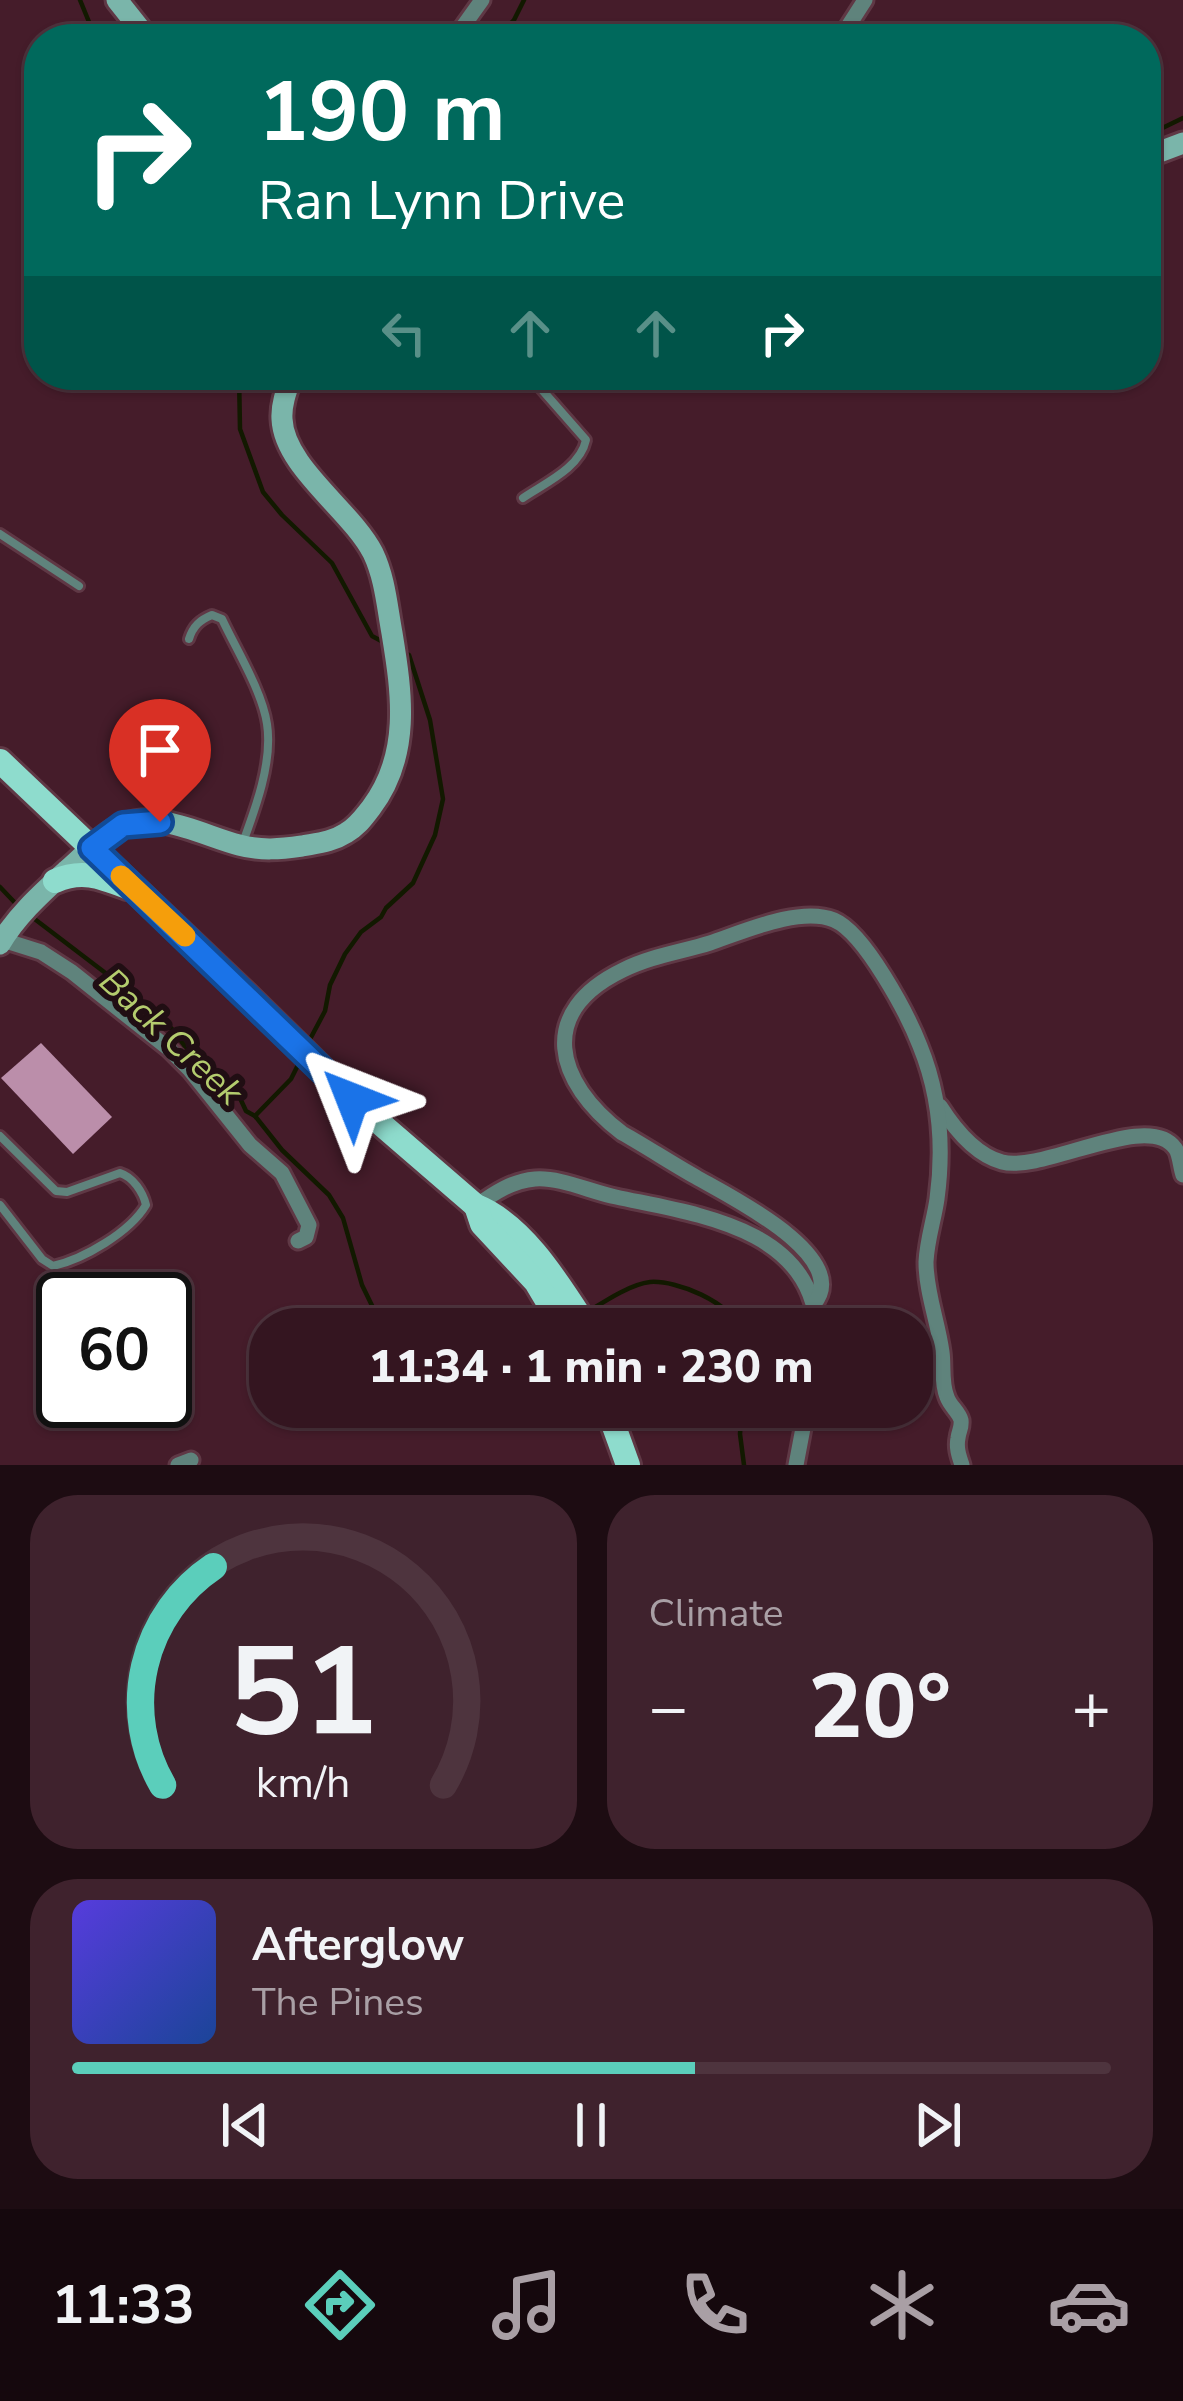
<!DOCTYPE html>
<html lang="en">
<head>
<meta charset="utf-8">
<style>
  :root { --surface:#341520; --page:#3f222d; --text:#f1f3f6; --muted:#a99fa5; --line:#4e343e; --accent:#5bcebb }
  body { margin:0; font-family:"Nunito Sans",sans-serif; background:var(--page); color:var(--text); height:100vh; display:flex; flex-direction:column; font-size:45px; white-space:nowrap }
  * { box-sizing:border-box; margin:0 }
  p { font-size:39px; color:var(--muted) }
  .icon { flex:none; width:66px; height:66px; fill:none; stroke:currentColor; stroke-width:2; stroke-linecap:round; stroke-linejoin:round }
  .map { position:relative; height:1465px; overflow:hidden }
  .panel { display:flex; flex-direction:column; gap:30px; padding:30px; background:#1d0c12; flex:1 }
  .panel>* { flex:none }
  .banner { position:absolute; left:24px; top:24px; width:1137px; height:366px; border-radius:48px; box-shadow:0 3px 9px #0004,0 0 0 3px var(--line); background:#00695c; color:#fff; overflow:hidden }
  .speed { position:absolute; left:36px; top:1272px; display:flex; gap:24px; font-size:60px; font-weight:700; text-align:center }
  .speed>* { display:grid; place-content:center; width:156px; height:156px; border-radius:50%; background:var(--surface); box-shadow:0 3px 9px #0004,0 0 0 3px var(--line); line-height:1 }
  .speed .limit { border:6px solid #111; border-radius:18px; background:#fff; color:#111 }
  .pin { position:absolute; display:grid; place-items:center; width:102px; height:102px; color:#fff; margin:-123px -51px; border-radius:50% 50% 50% 0; rotate:-45deg; box-shadow:0 0 12px #0007 }
  .pin .icon { rotate:45deg }
  .me { position:absolute; width:132px; margin:-66px; rotate:315deg; stroke-linejoin:round; filter:drop-shadow(0 0 9px #0008) }
  .turn { display:flex; align-items:center; gap:42px; height:252px; padding:0 36px; font-size:54px }
  .turn .icon { width:156px; height:156px; stroke-width:2.5 }
  .turn b { display:block; font-size:84px; line-height:102px }
  .lanes { display:flex; align-items:center; height:114px; padding:0 36px; background:#0003; justify-content:center; gap:60px; direction:ltr }
  .lanes .off { opacity:.35 }
  .big { font-size:90px; font-weight:800; line-height:1.1 }
  .panel .card { flex:1; display:flex; flex-direction:column; justify-content:center; gap:18px; min-width:0; padding:0 42px; border-radius:48px; background:var(--page) }
  .panel .dial { align-items:center; gap:0 }
  .dial svg { height:312px; overflow:visible; fill:none; stroke:var(--line); stroke-width:7; stroke-linecap:round; text-anchor:middle }
  .dial text { fill:var(--text); stroke:none }
  .song { display:flex; align-items:center; gap:36px }
  .cover { width:144px; height:144px; border-radius:18px; background:linear-gradient(135deg,hsl(250 70% 55%),hsl(220 70% 35%)) }
  .played { height:12px; border-radius:6px; background:linear-gradient(90deg,var(--accent) 60%,var(--line) 60%) }
  .keys { display:flex; justify-content:space-around; direction:ltr }
  .heat { display:flex; justify-content:space-between; align-items:center; font-size:66px; direction:ltr }
  .panel .tiles { flex:1; display:grid; gap:30px; grid-template-columns:1fr 1fr }
  .card:last-child { grid-column:span 2 }
  .trip { position:absolute; left:249px; top:1308px; width:684px; height:120px; border-radius:48px; background:var(--surface); box-shadow:0 3px 9px #0004,0 0 0 3px var(--line); font-weight:800; line-height:120px; text-align:center }
  .dock { display:flex; height:192px; justify-content:space-around; align-items:center; background:#15080d; color:var(--muted) }
  .dock .icon { width:84px; height:84px }
  .dock .current { color:var(--accent) }
  .dock b { font-size:54px; color:var(--text) }
  .map>svg:first-child { display:block }
  .lines { fill:none; stroke-linecap:round; stroke-linejoin:round }
  .stream { stroke:#121900; stroke-width:4.5 }
  .building { fill:#bb8eaa }
  .lane-casing { stroke:#5f3845; stroke-width:14 }
  .street-casing { stroke:#5f3845; stroke-width:21 }
  .secondary-casing { stroke:#5f3845; stroke-width:27 }
  .primary-casing { stroke:#5f3845; stroke-width:30 }
  .lane { stroke:#5f837c; stroke-width:8 }
  .street { stroke:#5f837c; stroke-width:15 }
  .secondary { stroke:#7ab5aa; stroke-width:21 }
  .primary { stroke:#8edccd; stroke-width:24 }
  .route-casing { stroke:#114b97; stroke-width:30 }
  .route { stroke:#1a73e8; stroke-width:21 }
  .slow { stroke:#f59e0b; stroke-width:21 }
  .labels { text-anchor:middle; dominant-baseline:central; stroke-width:12; stroke-linejoin:round; paint-order:stroke }
  .water-label { font-size:36px; font-style:italic; fill:#b4cc6e; stroke:#200e13 }
</style>
</head>
<body>
<div class="map">
<svg width="1183" height="1465" viewBox="0 0 1183 1465">
  <rect width="100%" height="100%" fill="#451c2a"/>
  <g class="lines">
    <g class="stream">
      <path d="M80,0L96,39"/>
      <path d="M495,39L514,20L524,0"/>
      <path d="M1146,136L1183,118"/>
      <path d="M239,375L240,429L263,492L282,515L332,563L372,636L385,643"/>
      <path d="M0,887L18,906"/>
      <path d="M32,917L112,978L172,1029L184,1045L240,1098L246,1111L255,1116L282,1150L329,1195L343,1218L362,1285L380,1322L389,1329"/>
      <path d="M308,1043L325,1011L330,985L345,954L361,932L381,917L386,908L413,883L435,835L443,799L430,720L409,655L401,651"/>
      <path d="M255,1116L291,1079L301,1059"/>
      <path d="M589,1311C605,1301 631,1284 650,1282C677,1280 730,1302 739,1329"/>
      <path d="M742,1407L740,1434L744,1465"/>
    </g>
  </g>
  <path class="building" d="M41,1043L112,1117L73,1154L1,1078Z"/>
  <g class="lines">
    <g class="lane-casing">
      <g id="lane">
        <path d="M523,498C545,483 580,468 586,440L529,375"/>
        <path d="M0,534L79,586"/>
        <path d="M189,639C193,626 200,620 212,615L222,619C237,651 262,691 267,724C273,762 255,810 242,845"/>
        <path d="M0,1136L56,1191L67,1192L120,1173C133,1177 143,1192 146,1205C130,1232 84,1259 53,1266L42,1259L0,1205"/>
      </g>
    </g>
    <g class="street-casing">
      <g id="street">
        <path d="M454,39L482,0"/>
        <path d="M834,39L847,28L865,0"/>
        <path d="M3,940L41,952L72,972L169,1049L190,1070L250,1145L282,1173L309,1225L306,1237L298,1241"/>
        <path d="M940,1106C954,1128 976,1155 1002,1162C1044,1173 1148,1110 1175,1148C1180,1154 1180,1167 1183,1175"/>
        <path d="M476,1206C494,1193 512,1181 535,1179C560,1177 591,1192 616,1197C694,1214 812,1227 817,1329"/>
        <path d="M814,1304C853,1256 727,1195 696,1177C671,1163 647,1147 622,1133C555,1082 536,1012 623,970C651,956 681,952 710,943C743,932 800,906 834,920C865,933 908,1015 920,1046C940,1095 944,1147 937,1199C934,1220 927,1240 926,1262C926,1292 938,1322 942,1352C944,1366 941,1383 947,1397C950,1406 959,1412 961,1420C962,1428 959,1430 958,1438C956,1448 959,1456 962,1465"/>
        <path d="M178,1465L191,1460"/>
        <path d="M796,1465L807,1407"/>
      </g>
    </g>
    <g class="secondary-casing">
      <g id="secondary">
        <path d="M117,0L148,39"/>
        <path d="M1146,157L1183,143"/>
        <path d="M0,944C17,915 42,893 67,870C84,856 103,833 124,825C161,811 204,836 239,845C261,851 281,849 302,846C318,843 332,842 346,833C357,827 363,818 371,808C411,755 402,694 392,633C387,606 385,578 373,553C351,510 284,467 282,419C281,404 287,389 292,375"/>
      </g>
    </g>
    <g class="primary-casing">
      <g id="primary">
        <path d="M0,761L242,991L352,1099L476,1206C524,1225 560,1286 588,1329"/>
        <path d="M55,881C82,869 101,877 127,887"/>
        <path d="M476,1206L482,1224L536,1282L564,1329"/>
        <path d="M607,1407L628,1465"/>
      </g>
    </g>
    <use href="#lane" class="lane"/>
    <use href="#street" class="street"/>
    <use href="#secondary" class="secondary"/>
    <use href="#primary" class="primary"/>
  </g>
  <g class="lines">
    <g class="route-casing">
      <path id="route" d="M160,822L123,825L92,848L352,1099"/>
    </g>
    <use href="#route" class="route"/>
    <path class="slow" d="M121,876L185,936"/>
  </g>
  <g class="labels">
    <g class="water-label">
      <text transform="translate(171 1037) rotate(43)">Back Creek</text>
    </g>
  </g>
</svg>
<div class="speed"><div class="limit">60</div></div>
<div class="pin" style="left:160px;top:822px;background:#d93025"><svg class="icon" aria-label="arrive" viewBox="0 0 24 24"><path d="M6 21V4h12l-3 4 3 4H6"/></svg></div>
<svg class="me" style="left:352px;top:1099px" viewBox="-20 -20 40 40"><path d="M0-17L14 15 0 8-14 15z" fill="#1a73e8" stroke="#fff" stroke-width="4"/></svg>
<div class="trip">11:34 · 1 min · 230 m</div>
<div class="banner">
<div class="turn"><svg class="icon" aria-label="right" viewBox="0 0 24 24"><path d="M7 20v-9h11M14 6l5 5-5 5"/></svg><div><b>190 m</b>Ran Lynn Drive</div></div>
<div class="lanes"><svg class="icon off" aria-label="left" viewBox="0 0 24 24"><path d="M17 20v-9H6M10 6l-5 5 5 5"/></svg><svg class="icon off" aria-label="ahead" viewBox="0 0 24 24"><path d="M12 20V5M6 11l6-6 6 6"/></svg><svg class="icon off" aria-label="ahead" viewBox="0 0 24 24"><path d="M12 20V5M6 11l6-6 6 6"/></svg><svg class="icon" aria-label="right" viewBox="0 0 24 24"><path d="M7 20v-9h11M14 6l5 5-5 5"/></svg></div>
</div>
</div>
<section class="panel">
<div class="tiles">
<div class="card dial"><svg viewBox="0 0 100 80">
<path d="M14 69A42 42 0 1 1 86 69"/>
<path d="M14 69A42 42 0 0 1 27 13" stroke="#5bcebb"/>
<text x="50" y="56" font-size="32" font-weight="700">51</text>
<text x="50" y="72" font-size="11">km/h</text>
</svg></div>
<div class="card"><p>Climate</p>
<div class="heat"><a>−</a><b class="big">20°</b><a>+</a></div>
</div>
<div class="card">
<div class="song"><i class="cover"></i><div><b>Afterglow</b><p>The Pines</p></div></div>
<div class="played"></div>
<div class="keys"><svg class="icon" aria-label="previous" viewBox="0 0 24 24"><path d="M18 5L8 12l10 7zM5 5v14"/></svg><svg class="icon" aria-label="pause" viewBox="0 0 24 24"><path d="M8 5v14M16 5v14"/></svg><svg class="icon" aria-label="next" viewBox="0 0 24 24"><path d="M6 5l10 7-10 7zM19 5v14"/></svg></div>
</div>
</div>
</section>
<nav class="dock">
<b>11:33</b>
<svg class="icon current" aria-label="directions" viewBox="0 0 24 24"><path d="M12 3l9 9-9 9-9-9zM9 14v-3h6M13 9l2 2-2 2"/></svg>
<svg class="icon" aria-label="music" viewBox="0 0 24 24"><path d="M9 18V5l10-2v13"/><circle cx="6" cy="18" r="3"/><circle cx="16" cy="16" r="3"/></svg>
<svg class="icon" aria-label="phone" viewBox="0 0 24 24"><path d="M5 4h4l2 5-3 2q2 4 5 5l2-3 5 2v4C11 20 4 13 5 4z"/></svg>
<svg class="icon" aria-label="climate" viewBox="0 0 24 24"><path d="M12 3v18M4 7l16 10M4 17L20 7"/></svg>
<svg class="icon" aria-label="car" viewBox="0 0 24 24"><path d="M5 17H2v-5l4-1 3-4h7l3 4 3 1v5h-3M9 17h6M6 11h13"/><circle cx="7" cy="17" r="2"/><circle cx="17" cy="17" r="2"/></svg>
</nav>
</body>
</html>
